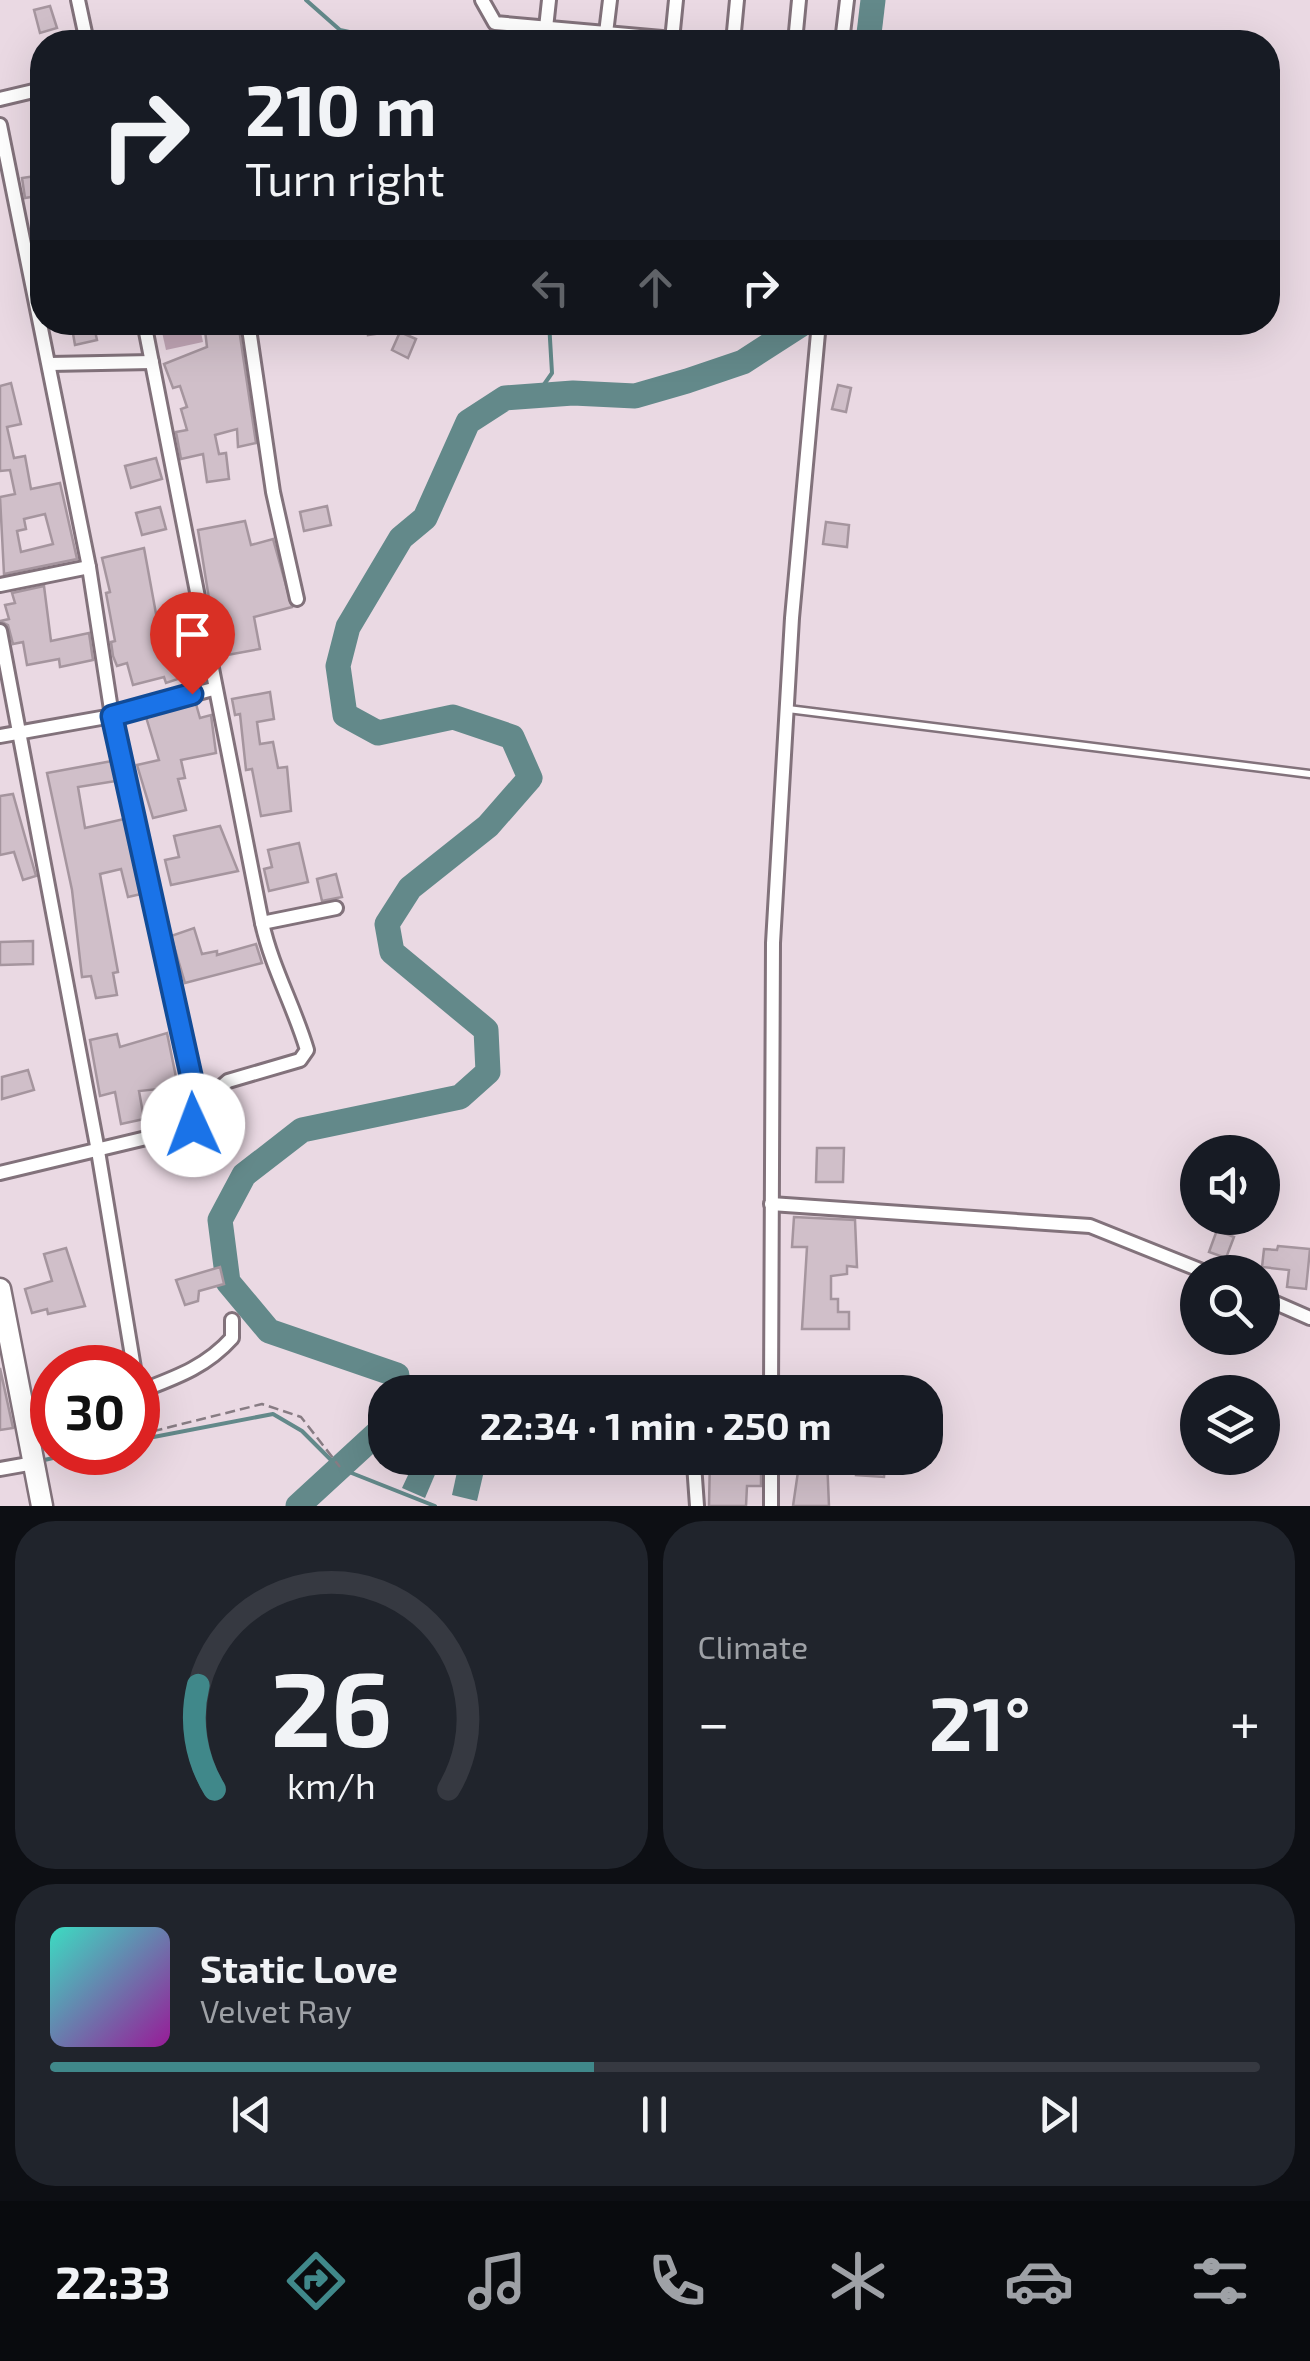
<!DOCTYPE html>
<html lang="en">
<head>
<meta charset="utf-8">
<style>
  :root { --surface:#171b24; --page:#20242c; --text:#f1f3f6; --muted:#9ea1a6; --line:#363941; --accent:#40888a }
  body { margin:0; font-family:"Exo 2",sans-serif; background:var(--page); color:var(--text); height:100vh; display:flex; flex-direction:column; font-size:38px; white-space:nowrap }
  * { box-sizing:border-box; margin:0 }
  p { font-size:32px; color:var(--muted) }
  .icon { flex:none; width:55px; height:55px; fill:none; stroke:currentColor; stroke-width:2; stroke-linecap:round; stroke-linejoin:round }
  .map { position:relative; height:1506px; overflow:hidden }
  .drawer { display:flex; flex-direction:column; gap:15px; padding:15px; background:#0d0f14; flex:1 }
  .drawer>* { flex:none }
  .hud { position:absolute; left:30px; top:30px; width:1250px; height:305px; border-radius:40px; box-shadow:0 10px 40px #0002; background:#171b24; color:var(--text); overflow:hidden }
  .fabs { position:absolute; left:1180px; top:1135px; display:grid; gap:20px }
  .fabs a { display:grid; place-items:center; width:100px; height:100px; border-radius:50%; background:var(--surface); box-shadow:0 10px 40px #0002; font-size:50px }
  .speed { position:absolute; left:30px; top:1345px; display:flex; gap:20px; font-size:50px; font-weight:700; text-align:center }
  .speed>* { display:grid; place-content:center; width:130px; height:130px; border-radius:50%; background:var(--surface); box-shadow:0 10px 40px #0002; line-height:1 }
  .speed .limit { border:15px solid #d22; background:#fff; color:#111 }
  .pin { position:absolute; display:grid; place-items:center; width:85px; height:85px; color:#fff; margin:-102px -42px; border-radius:50% 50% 50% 0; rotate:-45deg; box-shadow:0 0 10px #0007 }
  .pin .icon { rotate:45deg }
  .me { position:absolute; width:110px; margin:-55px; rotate:358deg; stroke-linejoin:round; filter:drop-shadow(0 0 8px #0008) }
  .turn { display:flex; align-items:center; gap:35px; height:210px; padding:0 50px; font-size:45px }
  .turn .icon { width:130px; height:130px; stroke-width:2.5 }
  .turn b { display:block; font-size:70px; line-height:85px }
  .lanes { display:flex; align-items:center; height:95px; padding:0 50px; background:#0003; justify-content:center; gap:50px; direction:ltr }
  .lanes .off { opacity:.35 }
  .big { font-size:75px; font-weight:700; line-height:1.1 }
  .drawer .tile { flex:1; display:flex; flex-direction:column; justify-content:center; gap:15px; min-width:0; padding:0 35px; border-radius:40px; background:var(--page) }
  .drawer .dial { align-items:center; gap:0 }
  .dial svg { height:260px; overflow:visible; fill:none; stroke:var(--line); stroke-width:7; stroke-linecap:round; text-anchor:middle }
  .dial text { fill:var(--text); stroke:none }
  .song { display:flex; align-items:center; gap:30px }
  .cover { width:120px; height:120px; border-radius:15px; background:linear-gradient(135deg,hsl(170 70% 55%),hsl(300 70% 35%)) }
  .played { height:10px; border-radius:5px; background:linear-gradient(90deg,var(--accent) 45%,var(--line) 45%) }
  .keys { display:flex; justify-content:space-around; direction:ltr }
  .heat { display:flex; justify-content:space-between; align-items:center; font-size:55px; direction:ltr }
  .drawer .tiles { flex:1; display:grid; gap:15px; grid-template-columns:1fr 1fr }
  .tile:last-child { grid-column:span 2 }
  .trip { position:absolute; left:368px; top:1375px; width:575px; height:100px; border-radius:40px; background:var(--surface); box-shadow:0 10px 40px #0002; font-weight:700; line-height:100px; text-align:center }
  .menu { display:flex; height:160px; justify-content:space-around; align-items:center; background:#090b0e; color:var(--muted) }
  .menu .icon { width:70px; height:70px }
  .menu .selected { color:var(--accent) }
  .menu b { font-size:45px; color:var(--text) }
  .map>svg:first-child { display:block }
  .green { fill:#c0a5b5 }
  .water { fill:#63898a }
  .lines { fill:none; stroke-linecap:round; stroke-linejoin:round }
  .stream { stroke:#63898a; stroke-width:4 }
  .river { stroke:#63898a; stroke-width:25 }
  .building { fill:#d0bfc9; stroke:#a5959e; stroke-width:2.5; fill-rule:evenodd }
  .lane-casing { stroke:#82727b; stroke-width:11 }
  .street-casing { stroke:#82727b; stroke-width:18 }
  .primary-casing { stroke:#82727b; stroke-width:25 }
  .path { stroke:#877c83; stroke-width:2.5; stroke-dasharray:10 5; stroke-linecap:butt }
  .lane { stroke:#fff; stroke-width:6 }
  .street { stroke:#fff; stroke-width:12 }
  .primary { stroke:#fff; stroke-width:20 }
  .route-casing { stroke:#114b97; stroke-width:25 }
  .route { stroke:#1a73e8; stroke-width:18 }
</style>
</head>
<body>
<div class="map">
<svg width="1310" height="1506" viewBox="0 0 1310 1506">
  <rect width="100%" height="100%" fill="#ead9e3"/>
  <path class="green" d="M160,323H199L203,342L166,350Z"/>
  <g class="water">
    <path d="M416,1458H442L425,1498L402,1488Z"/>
    <path d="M460,1458H487L477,1501L452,1495Z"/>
  </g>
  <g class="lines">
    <g class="stream">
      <path d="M306,0L340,30L396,42"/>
      <path d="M536,396L552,373L549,322"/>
      <path d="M138,1440L273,1414L302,1431L339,1468L435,1506"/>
      <path d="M40,1461L79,1452"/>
    </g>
    <g class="river">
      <path d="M868,42L873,0"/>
      <path d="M396,1392L397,1375L269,1331L228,1282L220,1220L244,1175L302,1130L460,1097L488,1072L486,1030L392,952L387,924L410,888L488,826L530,778L512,737L453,717L378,733L345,715L338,666L348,627L401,538L425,518L468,422L505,398L573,393L635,396L687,381L743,362L805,322"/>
      <path d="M298,1506L385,1426"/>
    </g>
  </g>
  <g class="building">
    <path d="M50,6L57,28L40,33L34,10Z"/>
    <path d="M42,175V225L38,226L31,197L25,198L22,178Z"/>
    <path d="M71,322H93L97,340L75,345Z"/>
    <path d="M204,322H238L256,443L238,447L237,429L215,435L219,454L226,453L229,479L207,482L203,454L181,459L176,432L187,430L181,409L187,407L180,386L173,388L164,364L207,347Z"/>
    <path d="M367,322H408L409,329L368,335Z"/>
    <path d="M400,332L416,339L408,358L392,350Z"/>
    <path d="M11,383L21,424L7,427L14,458L25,456L31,489L60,483L77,559L4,574L0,497L15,494L10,470L0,471V386ZM45,514L53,544L21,552L17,531L26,529L24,519Z"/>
    <path d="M838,385L851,388L846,412L832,409Z"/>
    <path d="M156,458L162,479L131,488L125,466Z"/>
    <path d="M327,506L331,525L304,531L300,512Z"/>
    <path d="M160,507L166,529L142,535L136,513Z"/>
    <path d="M245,521L251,545L273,539L292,607L254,617L260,649L227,655L217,603L210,605L198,530Z"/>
    <path d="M826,522L849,525L847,547L823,544Z"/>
    <path d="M144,548L161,641L183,633L196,673L166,683L164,677L133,685L127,663L117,666L113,656L111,642L115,641L106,593L110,592L102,558Z"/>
    <path d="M44,586L51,641L89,633L93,660L60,667L59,659L27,665L23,642L13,644L8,625L0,621L9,619L5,605L15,603L12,593Z"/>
    <path d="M270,692L274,719L257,722L260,744L273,742L278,768L287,767L291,811L261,816L252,769L246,770L240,714L235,715L232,699Z"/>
    <path d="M196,704L200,718L211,715L216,753L181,760L185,778L178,779L186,810L153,818L137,765L159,760L146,717Z"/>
    <path d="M112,761L116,781L78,787L85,828L124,819L141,894L128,897L121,869L100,874L118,972L113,973L117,995L96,998L91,976L82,977L72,890L47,773Z"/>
    <path d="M13,794L36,876L23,880L14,852L0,855V796Z"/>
    <path d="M220,826L238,871L171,885L165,860L179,857L174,836Z"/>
    <path d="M299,843L308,882L269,891L264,869L272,867L268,850Z"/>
    <path d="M336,874L342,897L322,901L317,879Z"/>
    <path d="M194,928L202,954L217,951V955L256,944L262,963L185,983L171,936Z"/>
    <path d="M33,941V964L0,965V942Z"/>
    <path d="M167,1033L178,1087L139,1091L144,1119L121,1124L115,1092L100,1096L90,1040L117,1034L120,1047Z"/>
    <path d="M28,1070L34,1090L2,1099V1077Z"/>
    <path d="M817,1148H844L843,1182H816Z"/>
    <path d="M794,1217L855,1220L857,1267L847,1266V1274L831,1276V1299H838V1312H849V1329H802L807,1247H792Z"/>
    <path d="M1217,1230L1234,1237L1226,1258L1209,1252Z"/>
    <path d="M1278,1246L1310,1249L1306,1289L1287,1287L1289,1270L1262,1267L1264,1249L1277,1250Z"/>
    <path d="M66,1248L85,1306L48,1314L47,1309L32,1313L25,1289L52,1281L44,1254Z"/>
    <path d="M220,1267L224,1284L199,1291L198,1301L185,1305L176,1280Z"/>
    <path d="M0,1368L13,1428L0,1430Z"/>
    <path d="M710,1458H761V1486H747L746,1506H709Z"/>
    <path d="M800,1458H827L829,1506H793Z"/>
    <path d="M857,1458H886L884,1477L856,1475Z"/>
  </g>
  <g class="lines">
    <g class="lane-casing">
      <path id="lane" d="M788,709L1310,774"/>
    </g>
    <g class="street-casing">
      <g id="street">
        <path d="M78,0L87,42"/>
        <path d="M482,0L495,23L707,42"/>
        <path d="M546,28L549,0"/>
        <path d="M606,33L610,0"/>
        <path d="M672,40L676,0"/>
        <path d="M733,42L737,0"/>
        <path d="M795,42L799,0"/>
        <path d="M842,42L847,0"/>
        <path d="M0,99L42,89"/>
        <path d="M0,125L89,567L112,716L198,1107L193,1125L184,1129L0,1173"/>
        <path d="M144,322L262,923C272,968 294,1006 307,1050L300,1060L228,1081L198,1107"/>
        <path d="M248,322L273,492L297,599"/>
        <path d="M50,364L152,362"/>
        <path d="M0,585L89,567"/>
        <path d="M0,631L98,1151L134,1368"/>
        <path d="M0,736L112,716L213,689"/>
        <path d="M262,923L336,908"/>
        <path d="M771,1204L1090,1226L1205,1272"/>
        <path d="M1262,1297L1310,1318"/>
        <path d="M138,1392C174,1378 205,1368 232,1338V1320"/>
        <path d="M771,1392L773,943L792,618L819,322"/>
        <path d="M25,1418L52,1413"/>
        <path d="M771,1458V1506"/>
        <path d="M0,1469L34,1463"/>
        <path d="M697,1506L694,1464L697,1458"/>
      </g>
    </g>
    <g class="primary-casing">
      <path id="primary" d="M0,1289L42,1506"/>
    </g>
    <path class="path" d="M138,1435L262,1404L301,1417L340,1467"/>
    <use href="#lane" class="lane"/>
    <use href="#street" class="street"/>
    <use href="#primary" class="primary"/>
  </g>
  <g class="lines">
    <g class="route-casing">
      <path id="route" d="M192,694L112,716L198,1107L193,1125"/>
    </g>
    <use href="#route" class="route"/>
  </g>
</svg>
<div class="fabs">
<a><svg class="icon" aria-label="sound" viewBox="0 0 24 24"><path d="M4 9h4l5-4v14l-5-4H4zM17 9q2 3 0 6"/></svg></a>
<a><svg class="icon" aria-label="search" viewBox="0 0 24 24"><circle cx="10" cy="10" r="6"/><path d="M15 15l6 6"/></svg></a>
<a><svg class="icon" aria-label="layers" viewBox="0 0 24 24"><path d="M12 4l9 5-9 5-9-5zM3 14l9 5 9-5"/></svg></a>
</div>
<div class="speed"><div class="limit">30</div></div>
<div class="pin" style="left:192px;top:694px;background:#d93025"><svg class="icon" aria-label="arrive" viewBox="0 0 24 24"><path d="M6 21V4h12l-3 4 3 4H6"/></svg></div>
<svg class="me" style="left:193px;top:1125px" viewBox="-20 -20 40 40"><circle r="19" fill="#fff"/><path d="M0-13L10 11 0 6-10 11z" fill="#1a73e8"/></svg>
<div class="trip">22:34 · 1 min · 250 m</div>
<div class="hud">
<div class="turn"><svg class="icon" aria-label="right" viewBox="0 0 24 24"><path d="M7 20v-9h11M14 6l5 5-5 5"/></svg><div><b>210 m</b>Turn right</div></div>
<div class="lanes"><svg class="icon off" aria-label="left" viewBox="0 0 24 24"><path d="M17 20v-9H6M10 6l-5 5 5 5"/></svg><svg class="icon off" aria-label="ahead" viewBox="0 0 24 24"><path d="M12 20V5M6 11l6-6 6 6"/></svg><svg class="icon" aria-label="right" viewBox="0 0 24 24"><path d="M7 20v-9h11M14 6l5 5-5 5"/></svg></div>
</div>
</div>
<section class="drawer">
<div class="tiles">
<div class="tile dial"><svg viewBox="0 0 100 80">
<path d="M14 69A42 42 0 1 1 86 69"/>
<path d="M14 69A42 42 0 0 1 9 37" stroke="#40888a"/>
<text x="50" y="56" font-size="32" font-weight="700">26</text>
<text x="50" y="72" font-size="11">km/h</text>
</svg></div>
<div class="tile"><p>Climate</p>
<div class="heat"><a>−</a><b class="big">21°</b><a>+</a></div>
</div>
<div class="tile">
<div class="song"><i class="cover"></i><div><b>Static Love</b><p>Velvet Ray</p></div></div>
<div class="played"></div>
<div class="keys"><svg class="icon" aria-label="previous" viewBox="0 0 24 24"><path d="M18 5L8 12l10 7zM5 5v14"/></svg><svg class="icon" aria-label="pause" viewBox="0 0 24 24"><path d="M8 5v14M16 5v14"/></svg><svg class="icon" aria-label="next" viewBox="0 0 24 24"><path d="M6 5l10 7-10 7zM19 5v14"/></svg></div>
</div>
</div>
</section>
<nav class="menu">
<b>22:33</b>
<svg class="icon selected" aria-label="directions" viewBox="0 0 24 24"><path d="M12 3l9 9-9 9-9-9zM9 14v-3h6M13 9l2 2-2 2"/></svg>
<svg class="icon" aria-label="music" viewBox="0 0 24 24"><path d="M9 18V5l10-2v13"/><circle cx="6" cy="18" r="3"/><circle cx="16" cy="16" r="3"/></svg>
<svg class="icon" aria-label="phone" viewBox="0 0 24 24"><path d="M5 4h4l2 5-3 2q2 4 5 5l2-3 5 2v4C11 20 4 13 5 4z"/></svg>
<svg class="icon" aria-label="climate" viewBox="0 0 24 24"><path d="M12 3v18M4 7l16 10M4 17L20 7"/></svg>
<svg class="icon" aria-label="car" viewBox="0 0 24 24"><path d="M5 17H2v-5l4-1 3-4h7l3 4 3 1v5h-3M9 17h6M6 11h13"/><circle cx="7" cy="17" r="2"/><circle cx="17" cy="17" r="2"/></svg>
<svg class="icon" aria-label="filters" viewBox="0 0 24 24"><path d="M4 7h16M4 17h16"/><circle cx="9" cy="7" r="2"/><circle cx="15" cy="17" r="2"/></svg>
</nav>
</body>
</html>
